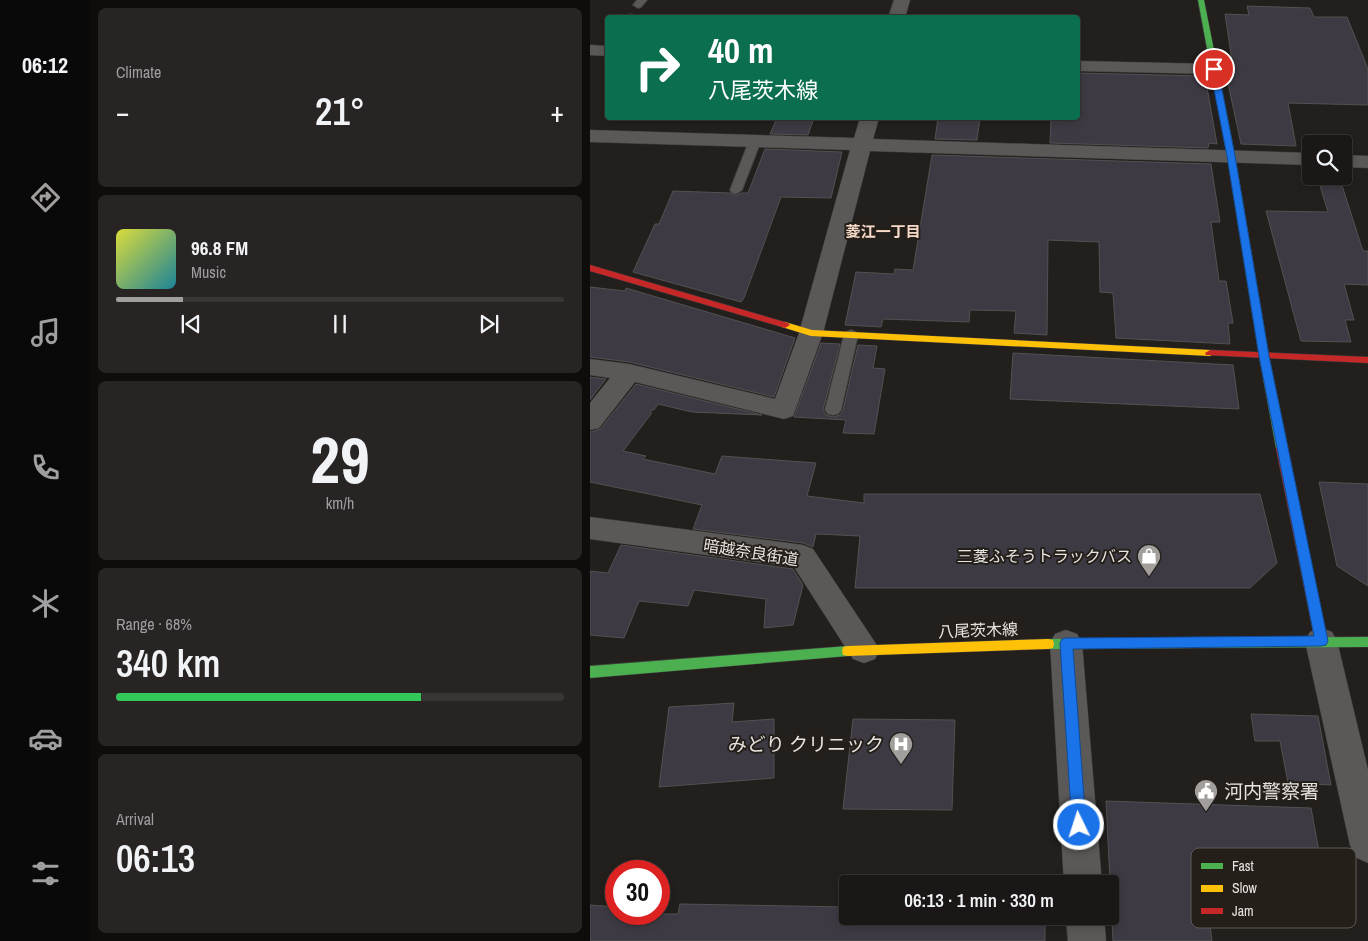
<!DOCTYPE html>
<html lang="en">
<head>
<meta charset="utf-8">
<style>
  :root { --surface:#1a1716; --page:#272423; --text:#f1f3f6; --muted:#9f9fa1; --line:#383635; --accent:#a29e9c }
  body { margin:0; font-family:"Archivo Narrow","Noto Sans JP",sans-serif; background:var(--page); color:var(--text); height:100vh; display:flex; flex-direction:column; font-size:19px; white-space:nowrap }
  * { box-sizing:border-box; margin:0 }
  p { font-size:16px; color:var(--muted) }
  .icon { flex:none; width:28px; height:28px; fill:none; stroke:currentColor; stroke-width:2; stroke-linecap:round; stroke-linejoin:round }
  .map { position:relative; flex:1; overflow:hidden }
  .sheet { display:flex; flex-direction:column; gap:8px; padding:8px; background:#0e0d0c; width:500px }
  .sheet>* { flex:none }
  .top-card { position:absolute; left:15px; top:15px; width:475px; height:105px; border-radius:5px; box-shadow:0 2px 8px #0003,0 0 0 1px var(--line); background:#0b6e4f; color:#fff; overflow:hidden }
  .tools { position:absolute; left:712px; top:135px; display:grid; gap:10px }
  .tools a { display:grid; place-items:center; width:50px; height:50px; border-radius:5px; background:var(--surface); box-shadow:0 2px 8px #0003,0 0 0 1px var(--line); font-size:25px }
  .speed { position:absolute; left:15px; top:860px; display:flex; gap:10px; font-size:25px; font-weight:700; text-align:center }
  .speed>* { display:grid; place-content:center; width:65px; height:65px; border-radius:50%; background:var(--surface); box-shadow:0 2px 8px #0003,0 0 0 1px var(--line); line-height:1 }
  .speed .limit { border:8px solid #d22; background:#fff; color:#111 }
  .pin { position:absolute; display:grid; place-items:center; width:42px; height:42px; color:#fff; margin:-21px; border:2px solid #fff; border-radius:50%; box-shadow:0 1px 5px #0007 }
  .me { position:absolute; width:55px; margin:-28px; rotate:356deg; stroke-linejoin:round; filter:drop-shadow(0 0 4px #0008) }
  .turn { display:flex; align-items:center; gap:18px; height:105px; padding:0 20px; font-size:22px }
  .turn .icon { width:65px; height:65px; stroke-width:2.5 }
  .turn b { display:block; font-size:35px; line-height:42px }
  .big { font-size:38px; font-weight:600; line-height:1.1 }
  .sheet .card { flex:1; display:flex; flex-direction:column; justify-content:center; gap:8px; min-width:0; padding:0 18px; border-radius:8px; background:var(--page) }
  .sheet .dial { align-items:center; gap:0 }
  .dial b { font-size:65px; line-height:1 }
  .song { display:flex; align-items:center; gap:15px }
  .cover { width:60px; height:60px; border-radius:8px; background:linear-gradient(135deg,hsl(60 70% 55%),hsl(190 70% 35%)) }
  .played { height:5px; border-radius:2px; background:linear-gradient(90deg,var(--accent) 15%,var(--line) 15%) }
  .keys { display:flex; justify-content:space-around; direction:ltr }
  .heat { display:flex; justify-content:space-between; align-items:center; font-size:28px; direction:ltr }
  .charge { height:8px; border-radius:4px; background:linear-gradient(90deg,#34c759 68%,var(--line) 0) }
  .trip { position:absolute; left:249px; top:875px; width:280px; height:50px; border-radius:5px; background:var(--surface); box-shadow:0 2px 8px #0003,0 0 0 1px var(--line); font-weight:600; line-height:50px; text-align:center }
  main { display:flex; flex:1; min-height:0 }
  .tabs { display:flex; flex-direction:column; width:90px; justify-content:space-around; align-items:center; background:#0a0909; color:var(--muted) }
  .tabs .icon { width:35px; height:35px }
  .tabs .active { color:var(--accent) }
  .tabs b { font-size:22px; color:var(--text) }
  .map>svg:first-child { display:block }
  .building { fill:#3d3a43; stroke:#535252 }
  .lines { fill:none; stroke-linecap:round; stroke-linejoin:round }
  .lane-casing { stroke:#3f3d3b; stroke-width:2 }
  .street-casing { stroke:#3f3d3b; stroke-width:1 }
  .fast-casing { stroke:#3f3d3b; stroke-width:1 }
  .slow-casing { stroke:#3f3d3b; stroke-width:1 }
  .jam-casing { stroke:#3f3d3b; stroke-width:1 }
  .lane { fill:#5b5957; fill-rule:evenodd }
  .street { fill:#5b5957; fill-rule:evenodd }
  .fast { fill:#4caf50; fill-rule:evenodd }
  .slow { fill:#ffc107; fill-rule:evenodd }
  .jam { fill:#c62828; fill-rule:evenodd }
  .route { fill:#1a73e8; stroke:#114b97 }
  .labels { text-anchor:middle; dominant-baseline:central; stroke-width:4; stroke-linejoin:round; paint-order:stroke }
  .far-neighbourhood-label { font-size:15px; font-weight:bold; fill:#f6d9c8; stroke:#251f1a }
  .street-label { font-size:16px; fill:#e7e3e0; stroke:#251f1a }
  .poi-label { font-size:16px; fill:#e7e3e0; stroke:#251f1a; text-anchor:end }
  .near-poi-label { font-size:19px; fill:#e7e3e0; stroke:#251f1a; text-anchor:end }
  .key { fill:#251f1a; stroke:#5f5a55; stroke-width:1 }
  .key-label { font-size:14px; fill:#e7e3e0 }
</style>
</head>
<body>
<main>
<nav class="tabs">
<b>06:12</b>
<svg class="icon active" aria-label="directions" viewBox="0 0 24 24"><path d="M12 3l9 9-9 9-9-9zM9 14v-3h6M13 9l2 2-2 2"/></svg>
<svg class="icon" aria-label="music" viewBox="0 0 24 24"><path d="M9 18V5l10-2v13"/><circle cx="6" cy="18" r="3"/><circle cx="16" cy="16" r="3"/></svg>
<svg class="icon" aria-label="phone" viewBox="0 0 24 24"><path d="M5 4h4l2 5-3 2q2 4 5 5l2-3 5 2v4C11 20 4 13 5 4z"/></svg>
<svg class="icon" aria-label="climate" viewBox="0 0 24 24"><path d="M12 3v18M4 7l16 10M4 17L20 7"/></svg>
<svg class="icon" aria-label="car" viewBox="0 0 24 24"><path d="M5 17H2v-5l4-1 3-4h7l3 4 3 1v5h-3M9 17h6M6 11h13"/><circle cx="7" cy="17" r="2"/><circle cx="17" cy="17" r="2"/></svg>
<svg class="icon" aria-label="filters" viewBox="0 0 24 24"><path d="M4 7h16M4 17h16"/><circle cx="9" cy="7" r="2"/><circle cx="15" cy="17" r="2"/></svg>
</nav>
<section class="sheet">
<div class="card"><p>Climate</p>
<div class="heat"><a>−</a><b class="big">21°</b><a>+</a></div>
</div>
<div class="card">
<div class="song"><i class="cover"></i><div><b>96.8 FM</b><p>Music</p></div></div>
<div class="played"></div>
<div class="keys"><svg class="icon" aria-label="previous" viewBox="0 0 24 24"><path d="M18 5L8 12l10 7zM5 5v14"/></svg><svg class="icon" aria-label="pause" viewBox="0 0 24 24"><path d="M8 5v14M16 5v14"/></svg><svg class="icon" aria-label="next" viewBox="0 0 24 24"><path d="M6 5l10 7-10 7zM19 5v14"/></svg></div>
</div>
<div class="card dial"><b>29</b><p>km/h</p></div>
<div class="card"><p>Range · 68%</p><b class="big">340 km</b><div class="charge"></div></div>
<div class="card"><p>Arrival</p><b class="big">06:13</b></div>
</section>
<div class="map">
<svg width="778" height="941" viewBox="0 0 778 941">
  <rect width="100%" height="100%" fill="#221f1d"/>
  <g class="building">
    <path d="M657,6L720,8L724,17H757L778,69V105L698,103L706,146L651,144L636,74H644L635,14L659,15Z"/>
    <path d="M488,73L615,76L627,144L619,143L618,148L460,143L461,118H488Z"/>
    <path d="M187,118H224L218,135L180,134Z"/>
    <path d="M348,118H390L387,140L345,139Z"/>
    <path d="M175,149L252,152L241,198L191,197L154,298L151,302L43,272L65,224H69L83,191L140,193L146,196L151,193H158Z"/>
    <path d="M342,155L621,164L630,222H621L629,281H636L643,323H638L640,344L526,338L523,293L510,292L509,242L458,240L457,335L424,333L426,311L380,310L379,322L293,319L291,327L255,325L266,272L304,274L305,269L323,270Z"/>
    <path d="M727,176H749L773,251H778V285L754,284L764,320H755L761,342L711,341L676,211L738,212Z"/>
    <path d="M0,287L35,291L36,288L205,338L184,397L39,362L0,357Z"/>
    <path d="M231,343L250,344L233,410L236,415L243,417L250,415L253,410L268,345L287,346L283,368L295,369L284,434L253,433L256,420L204,417Z"/>
    <path d="M423,353L643,365L649,409L420,399Z"/>
    <path d="M0,377L16,379L0,400Z"/>
    <path d="M46,384L172,415L102,412L68,404L64,410H61V414L33,451L56,456L53,459L125,474L132,456L226,463L217,496L274,503V494H670L687,563L660,588H265L270,536L226,534L223,547L213,543L103,529L112,505L0,482V432L10,429Z"/>
    <path d="M729,482L778,484V586L747,566Z"/>
    <path d="M31,545L203,569L213,585L203,625L174,628L176,599L104,590L98,606L49,601L34,638L0,635V571L18,573Z"/>
    <path d="M144,703L142,722L184,719V778L69,787L79,707Z"/>
    <path d="M661,714L728,716L741,785L698,783L690,741H665Z"/>
    <path d="M263,719L365,720L362,810L253,809Z"/>
    <path d="M516,801L721,808L733,873L613,869L622,941H523Z"/>
    <path d="M90,904L258,907V916H455V941H0V905L26,907V914H88Z"/>
  </g>
  <g class="lines">
    <g class="lane-casing">
      <g id="lane">
        <path d="M47,0H57L51,7L48,8L43,5Z"/>
        <path d="M40,14L44,15L45,18H35Z"/>
        <path d="M165,138L171,141L152,190L146,194L142,193L140,190L159,141Z"/>
        <path d="M261,330L266,332L268,335L251,410L248,414L243,415L238,414L235,410L254,335L256,332Z"/>
      </g>
    </g>
    <g class="street-casing">
      <g id="street">
        <path d="M304,0H320L315,18H298Z"/>
        <path d="M0,45L18,46V56L0,55Z"/>
        <path d="M488,61L624,64L630,65L633,69L630,73L624,74L488,71Z"/>
        <path d="M270,118H289L283,139L721,153V165L280,151L233,333L203,416L194,419L45,382L9,428L0,430V403L20,378L0,375V359L39,364L185,399L209,333L260,150L0,142V130L264,138Z"/>
        <path d="M754,155L778,156V168L754,167Z"/>
        <path d="M0,517L213,545L223,549L290,650L285,659L274,663L263,659L204,567L0,539Z"/>
        <path d="M731,628L742,632L747,641L778,770V863L765,857L760,845L715,641L720,632Z"/>
        <path d="M476,630L487,634L492,643L512,884H474L460,643L465,634Z"/>
        <path d="M476,916H514L516,941H478Z"/>
      </g>
    </g>
    <g class="fast-casing">
      <g id="fast">
        <path d="M608,0H614L645,156L679,356L698,448L692,452L686,448L669,356L637,156Z"/>
        <path d="M778,637V647L458,649L453,648L452,644L453,640L458,639Z"/>
        <path d="M258,646L263,647L264,651L263,655L258,656L0,678V666Z"/>
      </g>
    </g>
    <g class="slow-casing">
      <g id="slow">
        <path d="M195,322L222,330L620,350L625,353L620,356L221,336L192,327L190,325L192,323Z"/>
        <path d="M458,639L463,640L464,644L463,648L458,649L258,656L253,655L252,651L253,647L258,646Z"/>
      </g>
    </g>
    <g class="jam-casing">
      <g id="jam">
        <path d="M0,265L198,323L200,325L195,328L192,327L0,271Z"/>
        <path d="M620,350L778,357V363L616,355L615,353Z"/>
        <path d="M692,444L698,448L737,641L736,645L731,646L726,645L725,641L686,448Z"/>
      </g>
    </g>
    <use href="#lane" class="lane"/>
    <use href="#street" class="street"/>
    <use href="#fast" class="fast"/>
    <use href="#slow" class="slow"/>
    <use href="#jam" class="jam"/>
  </g>
  <path class="route" d="M624,67L628,69L645,156L679,356L738,641L736,645L731,646L483,649L496,825L494,830L489,832L484,830L482,825L470,643L472,639L476,638L724,636L669,356L637,156L620,69Z"/>
  <defs>
    <g id="shop-pin" transform="scale(1.25)"><path d="M0 17L-7.5 6A9.5 9.5 0 1 1 7.5 6Z" fill="#a29e9c" stroke="#251f1a"/><path d="M-5-2.5h2.3a2.7 3.5 0 0 1 5.4 0H5L5.5 6h-11ZM-1.5-2.5h3a1.5 2.3 0 0 0-3 0Z" fill="#fff"/></g>
    <g id="hospital-pin" transform="scale(1.25)"><path d="M0 17L-7.5 6A9.5 9.5 0 1 1 7.5 6Z" fill="#a29e9c" stroke="#251f1a"/><path d="M-5-5h3v3.5h4V-5h3V5h-3V1.5h-4V5h-3Z" fill="#fff"/></g>
    <g id="civic-pin" transform="scale(1.25)"><path d="M0 17L-7.5 6A9.5 9.5 0 1 1 7.5 6Z" fill="#a29e9c" stroke="#251f1a"/><path d="M-.6-6.5H3V-4.5H.6V-3L4-1V1h2V6H-6V1h2V-1L-.6-3ZM-1.2 2.5V6h2.4V2.5Z" fill="#fff"/></g>
  </defs>
  <g fill-rule="evenodd">
    <use href="#shop-pin" x="559" y="556"/>
    <use href="#hospital-pin" x="311" y="744"/>
    <use href="#civic-pin" x="616" y="791"/>
  </g>
  <g class="labels">
    <g class="far-neighbourhood-label">
      <text x="293" y="231">菱江一丁目</text>
    </g>
    <g class="street-label">
      <text transform="translate(161 552) rotate(9)">暗越奈良街道</text>
      <text transform="translate(388 630) rotate(-2)">八尾茨木線</text>
    </g>
    <g class="poi-label">
      <text x="542" y="556">三菱ふそうトラックバス</text>
    </g>
    <g class="near-poi-label">
      <text x="294" y="744">みどり クリニック</text>
      <text x="634" y="791" text-anchor="start">河内警察署</text>
    </g>
  </g>
  <rect x="601" y="848" width="165" height="80" rx="8" class="key"/>
  <rect x="611" y="863" width="22" height="6" fill="#4caf50"/>
  <rect x="611" y="885" width="22" height="7" fill="#ffc107"/>
  <rect x="611" y="908" width="22" height="6" fill="#c62828"/>
  <g class="key-label">
    <text x="642" y="871">Fast</text>
    <text x="642" y="893">Slow</text>
    <text x="642" y="916">Jam</text>
  </g>
</svg>
<div class="tools">
<a><svg class="icon" aria-label="search" viewBox="0 0 24 24"><circle cx="10" cy="10" r="6"/><path d="M15 15l6 6"/></svg></a>
</div>
<div class="speed"><div class="limit">30</div></div>
<div class="pin" style="left:624px;top:69px;background:#d93025"><svg class="icon" aria-label="arrive" viewBox="0 0 24 24"><path d="M6 21V4h12l-3 4 3 4H6"/></svg></div>
<svg class="me" style="left:489px;top:825px" viewBox="-20 -20 40 40"><circle r="17" fill="#1a73e8" stroke="#fff" stroke-width="3"/><path d="M0-11L8 9 0 5-8 9z" fill="#fff"/></svg>
<div class="trip">06:13 · 1 min · 330 m</div>
<div class="top-card">
<div class="turn"><svg class="icon" aria-label="right" viewBox="0 0 24 24"><path d="M7 20v-9h11M14 6l5 5-5 5"/></svg><div><b>40 m</b>八尾茨木線</div></div>
</div>
</div>
</main>
</body>
</html>
